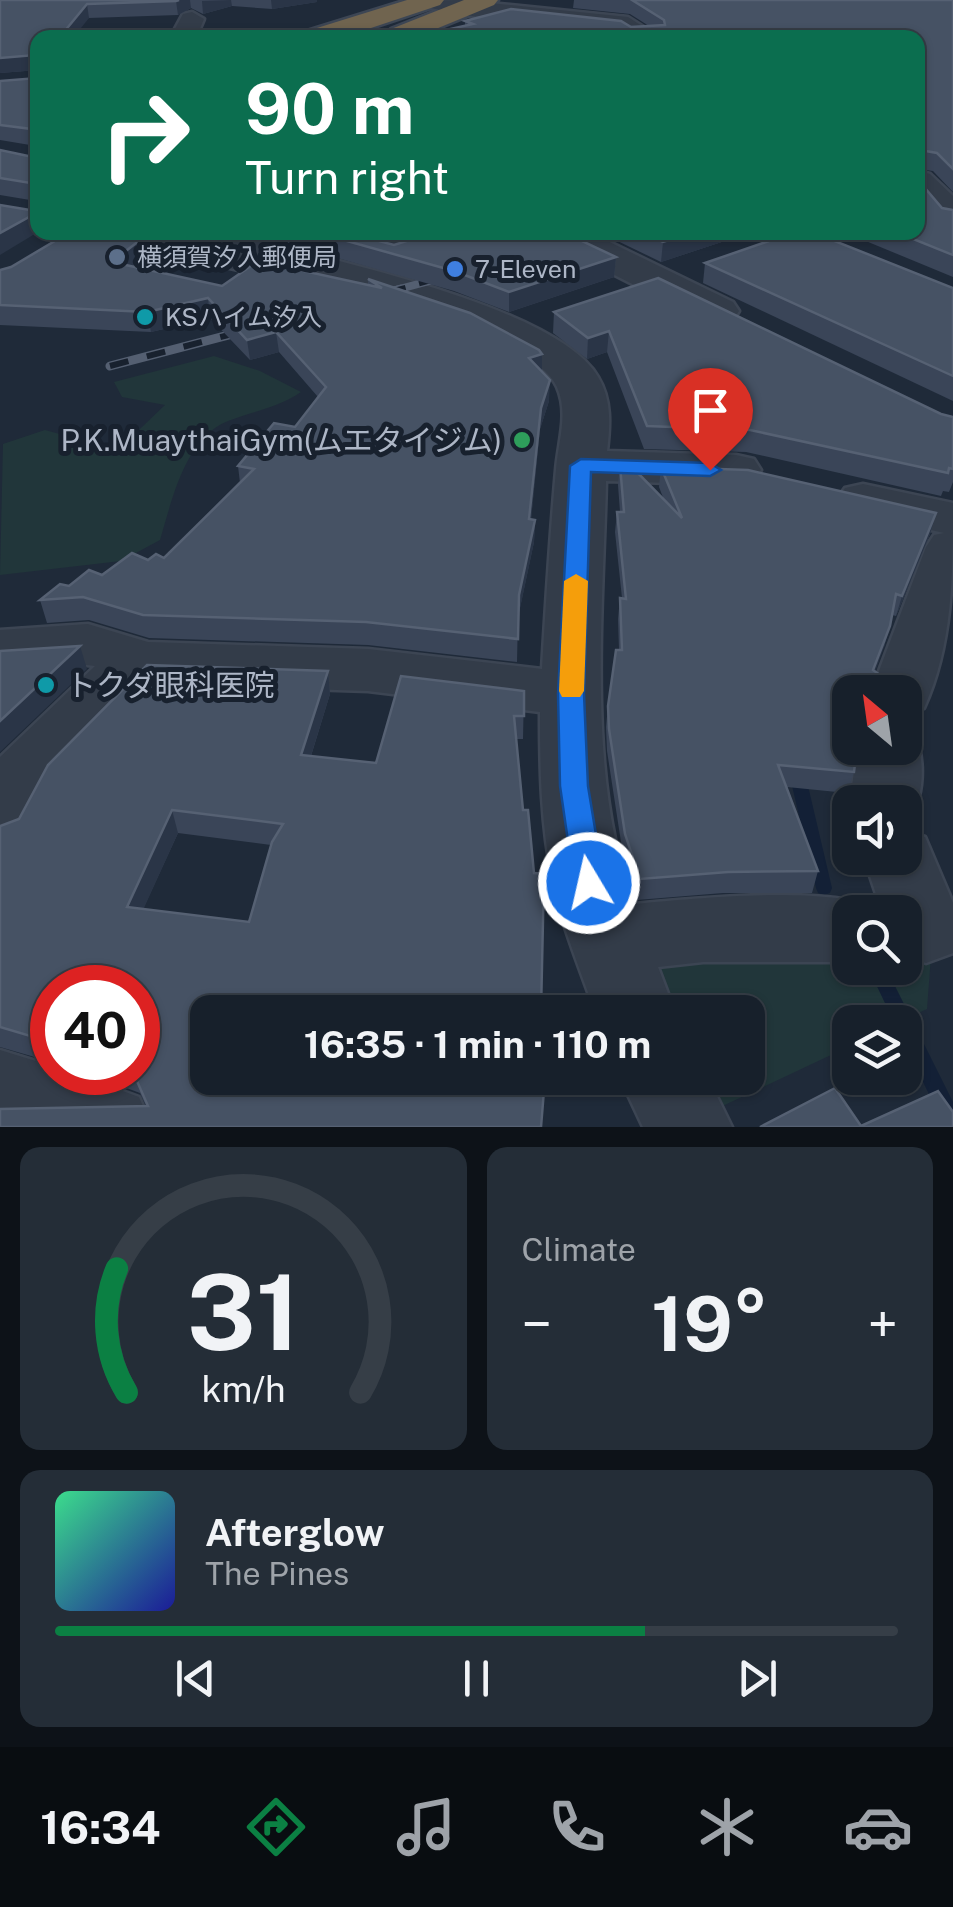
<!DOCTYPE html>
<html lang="en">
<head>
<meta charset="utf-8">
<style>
  :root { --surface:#17202b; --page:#242d37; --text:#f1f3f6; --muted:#9ea3a9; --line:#363e47; --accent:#0b8043 }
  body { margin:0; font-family:"Public Sans","Noto Sans JP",sans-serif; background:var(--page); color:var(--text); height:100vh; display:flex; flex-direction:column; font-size:38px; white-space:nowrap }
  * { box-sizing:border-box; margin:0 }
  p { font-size:32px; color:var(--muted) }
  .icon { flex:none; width:55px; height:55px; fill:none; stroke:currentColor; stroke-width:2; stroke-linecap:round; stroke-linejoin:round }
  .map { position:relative; height:1127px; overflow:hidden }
  .panel { display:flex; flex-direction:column; gap:20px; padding:20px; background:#0d1218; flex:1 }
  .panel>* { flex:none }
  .hud { position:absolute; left:30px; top:30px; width:895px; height:210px; border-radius:20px; box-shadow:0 2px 8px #0004,0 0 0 2px var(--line); background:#0b6e4f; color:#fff; overflow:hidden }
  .needle { width:65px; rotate:331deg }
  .buttons { position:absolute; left:832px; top:675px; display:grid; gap:20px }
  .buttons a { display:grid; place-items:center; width:90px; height:90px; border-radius:20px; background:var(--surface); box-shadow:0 2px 8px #0004,0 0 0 2px var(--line); font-size:50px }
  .speed { position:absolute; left:30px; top:965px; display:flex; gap:20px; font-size:50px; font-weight:700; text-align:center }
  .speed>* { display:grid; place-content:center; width:130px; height:130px; border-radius:50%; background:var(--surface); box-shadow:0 2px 8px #0004,0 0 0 2px var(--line); line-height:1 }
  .speed .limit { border:15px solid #d22; background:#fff; color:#111 }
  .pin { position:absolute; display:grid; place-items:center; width:85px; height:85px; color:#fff; margin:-102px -42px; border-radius:50% 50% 50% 0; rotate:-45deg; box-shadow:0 0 10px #0007 }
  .pin .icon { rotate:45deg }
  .me { position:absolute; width:110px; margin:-55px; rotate:351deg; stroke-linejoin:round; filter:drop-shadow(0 0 8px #0008) }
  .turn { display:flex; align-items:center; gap:35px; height:210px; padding:0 50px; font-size:45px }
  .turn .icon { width:130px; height:130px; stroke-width:2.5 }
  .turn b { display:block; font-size:70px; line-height:85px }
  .big { font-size:75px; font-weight:700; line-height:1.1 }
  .panel .tile { flex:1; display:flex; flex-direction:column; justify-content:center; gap:15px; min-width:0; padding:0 35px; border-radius:20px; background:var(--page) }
  .panel .dial { align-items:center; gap:0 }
  .dial svg { height:260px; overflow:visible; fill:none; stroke:var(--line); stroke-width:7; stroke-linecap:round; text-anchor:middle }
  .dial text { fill:var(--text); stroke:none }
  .song { display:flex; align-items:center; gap:30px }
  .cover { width:120px; height:120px; border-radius:15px; background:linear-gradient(135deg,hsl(150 70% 55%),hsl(240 70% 35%)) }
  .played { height:10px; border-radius:5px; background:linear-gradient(90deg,var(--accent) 70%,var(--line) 70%) }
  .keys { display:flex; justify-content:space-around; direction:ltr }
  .heat { display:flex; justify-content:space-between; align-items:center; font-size:55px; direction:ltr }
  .panel .tiles { flex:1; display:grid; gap:20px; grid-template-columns:1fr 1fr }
  .tile:last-child { grid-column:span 2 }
  .trip { position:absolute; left:190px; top:995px; width:575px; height:100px; border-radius:20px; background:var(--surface); box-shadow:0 2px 8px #0004,0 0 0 2px var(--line); font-weight:700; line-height:100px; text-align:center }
  .tabs { display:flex; height:160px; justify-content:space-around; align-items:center; background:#090d11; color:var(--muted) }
  .tabs .icon { width:70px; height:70px }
  .tabs .active { color:var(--accent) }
  .tabs b { font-size:45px; color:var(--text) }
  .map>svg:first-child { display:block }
  .green { fill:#21363a }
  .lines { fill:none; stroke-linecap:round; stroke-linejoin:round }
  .stream { fill:#132036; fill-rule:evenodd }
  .minor-casing { stroke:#3c4553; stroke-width:5 }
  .highway-casing { stroke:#3d4654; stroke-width:5 }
  .minor { fill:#333c49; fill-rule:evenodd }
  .highway { fill:#70644f; fill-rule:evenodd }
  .rail-far1-casing { stroke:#545f71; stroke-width:8 }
  .rail-casing { stroke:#545f71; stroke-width:9 }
  .rail-far1 { stroke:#18212e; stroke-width:5; stroke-dasharray:14; stroke-linecap:butt }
  .rail { stroke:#18212e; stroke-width:6; stroke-dasharray:19; stroke-linecap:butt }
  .wall { fill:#3a4558; fill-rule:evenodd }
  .shaded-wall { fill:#2a3547 }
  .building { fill:#465264; stroke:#566173; stroke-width:2.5; fill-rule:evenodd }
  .route { fill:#1a73e8; stroke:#114b97; stroke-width:2.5 }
  .slow { fill:#f59e0b }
  .service-dot { fill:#5c6f8a; stroke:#18212e; stroke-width:4 }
  .shop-dot { fill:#3f7fe0; stroke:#18212e; stroke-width:4 }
  .culture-dot { fill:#0f9aa8; stroke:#18212e; stroke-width:4 }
  .leisure-dot { fill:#2e9e5b; stroke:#18212e; stroke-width:4 }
  .labels { text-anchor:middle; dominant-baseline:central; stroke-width:10; stroke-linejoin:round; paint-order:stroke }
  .far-poi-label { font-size:25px; fill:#adb6c6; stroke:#18212e; text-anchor:start }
  .poi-label { font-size:30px; fill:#adb6c6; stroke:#18212e; text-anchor:end }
</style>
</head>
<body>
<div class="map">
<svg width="953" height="1127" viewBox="0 0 953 1127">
  <rect width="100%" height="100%" fill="#1f2a39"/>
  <g class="green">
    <path d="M214,356L260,371L301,392C277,408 254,411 228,421C185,438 172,500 160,540L121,561L0,575L3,444L45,430L118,450L165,405L122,397L114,382Z"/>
    <path d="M850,942V968H905V943H932L927,1009L899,1022H850V1046L714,1110L697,1078H748V1012H664L634,954Z"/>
  </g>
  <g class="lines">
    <g class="stream">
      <path d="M797,767L802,769L805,773L832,888L830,893L824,895L818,893L816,888L789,773L792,769Z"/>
      <path d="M882,970L888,972L953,1102V1127H945L905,1045V1022H894L873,978L876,972Z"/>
    </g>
    <g class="minor-casing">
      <g id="minor">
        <path d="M460,0L628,17L661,38H630L621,32L463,15L422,6L418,1Z"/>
        <path d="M192,12L204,19L196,38H170L183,14Z"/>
        <path d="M918,171L930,174L953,196V227L940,224L918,200Z"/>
        <path d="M102,232H173L207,240L202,232H248L263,241C341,263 558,308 598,377C612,400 610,426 607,451L736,455L754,459L761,470L754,481L736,485L606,481C603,611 586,782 634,904C699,898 817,886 877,907L879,912H850V962H703L658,967L675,1012H595C580,968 562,927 553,882C541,826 540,769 540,712L368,691L151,684L52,786L24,840L0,848V757L95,666L71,663L0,670V630L88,624L148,642L368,649L542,669C546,602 550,536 556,470C558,442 569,414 557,387C534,333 329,284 272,267L256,274L107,240Z"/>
        <path d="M329,232H448L443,240L394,251L334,240Z"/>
        <path d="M541,232H589L733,302L739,311L733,320L718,323L703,320L546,240Z"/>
        <path d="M863,484L953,503C953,574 953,644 924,708L905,713V692H871L926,547L934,535L944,533L845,510L837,499L845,488Z"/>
        <path d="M905,729L912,731C926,755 926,801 905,822V802H850L857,748H905Z"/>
        <path d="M905,831L925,837L953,903V953L926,963L905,956V912H882L864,858H905Z"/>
        <path d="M0,1050L52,1066V1072H71L139,1097L152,1127H0Z"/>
        <path d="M620,1078H708L732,1127H643Z"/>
      </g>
    </g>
    <g class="highway-casing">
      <g id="highway">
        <path d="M407,0H444L440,5L341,38H300L304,32Z"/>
        <path d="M464,0H498L494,5L414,38H390L387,34L391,29Z"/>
      </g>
    </g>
    <use href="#minor" class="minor"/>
    <use href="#highway" class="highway"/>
    <g class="rail-far1-casing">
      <g id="rail-far1">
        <path d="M554,247L607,232"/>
        <path d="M392,291L448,276"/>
      </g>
    </g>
    <g class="rail-casing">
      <g id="rail">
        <path d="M371,297L401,289"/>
        <path d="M110,366L255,328"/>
      </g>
    </g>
    <use href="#rail-far1" class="rail-far1"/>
    <use href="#rail" class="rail"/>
  </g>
  <g class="wall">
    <path d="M0,0H317V2L272,9L232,6L203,14L191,8L178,15L89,18L38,38V70L0,73Z"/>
    <path d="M574,0H953V192L933,171L919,169V181L942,208L953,210V277L844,232H918L441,35V31L465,26V21L649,26L630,14L573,8Z"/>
    <path d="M37,78L38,128L36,146L0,140V81Z"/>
    <path d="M38,148V232L36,201L0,195V150L33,157Z"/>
    <path d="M280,232H345L394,245L616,257L614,277L509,312L454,291L281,242Z"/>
    <path d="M599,232H752L661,262Z"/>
    <path d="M145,236L149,255L134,266L222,286L368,285V279L542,372L549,401L540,429L531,519L535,520L534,542L518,617L517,662L368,645L149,638L89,620L47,623L40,600L69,586L102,575L148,560L164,558L240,483L238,466L295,427L318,397L279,352L250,360L210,318L151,332L0,325V270Z"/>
    <path d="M705,263L953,288V401L703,283Z"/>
    <path d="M554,312L953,417V482L949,492L943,491L941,496L746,452L644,449L607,352L587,359L553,333Z"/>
    <path d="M620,465L664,500L659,487L661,467L936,513L930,534L896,616L892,615L884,647L850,692L854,772L847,793L787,787L818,871L812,893H723L637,900L623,855L607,751L606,727L608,706L619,650L618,619L620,598H622L615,532L617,512H620L618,485Z"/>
    <path d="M328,671L330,694L311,756L376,763L524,691L523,739H516L208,1078L146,1106L140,1093L83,1072H138L52,988V1062L0,1047V826L19,819ZM178,833L271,845L249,922L143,909Z"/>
  </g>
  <g class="shaded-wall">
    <path d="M179,0H190L191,8L178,15L176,1Z"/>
    <path d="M231,0L232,6L203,14L202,1Z"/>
    <path d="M271,0H317V2L272,9Z"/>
    <path d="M87,4L89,18L73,38H59Z"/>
    <path d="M35,55L38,70L0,73V58Z"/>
    <path d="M38,79V128L36,146L32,129Z"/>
    <path d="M38,212V232L0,255V233Z"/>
    <path d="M694,232H752L661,262L663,242Z"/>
    <path d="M145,236L149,255L116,281L112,262Z"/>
    <path d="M616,257L614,277L509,312V292Z"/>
    <path d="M208,298L210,318L151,332L147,312Z"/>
    <path d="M609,331L607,352L587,359L588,338Z"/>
    <path d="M276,332L279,352L250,360L247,340Z"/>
    <path d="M542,354V374L529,358Z"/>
    <path d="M550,380L549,401L540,429L529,541V519L541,408Z"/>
    <path d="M936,513L930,534L896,616L902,596Z"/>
    <path d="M535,520L534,542L518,618L519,595Z"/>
    <path d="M890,626L884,647L868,691L873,670Z"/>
    <path d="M80,646L87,669L0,752V721Z"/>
    <path d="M328,671L330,694L304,778L301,755Z"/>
    <path d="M172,810L178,833L134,930L127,907Z"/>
  </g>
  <g class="building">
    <path d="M0,0H179L176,1L87,4L59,38H38V64L35,55L0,58Z"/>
    <path d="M632,0H953V169L937,153L920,150L919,181L942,208L953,210V255L896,232H918V38H434L446,33L441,31L473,24L465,21L511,9L621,21L631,27L665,25L664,20Z"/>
    <path d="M37,78L32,129L0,125V81Z"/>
    <path d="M38,148V212L0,233V205L36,211L37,184L0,178V150L33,157Z"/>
    <path d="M70,232H130L145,236L112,262L222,286L258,261L382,288L368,279L470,313L539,350L542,354L529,358L550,380L541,408L529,519L535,520L519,595L518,639L366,622L143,615L83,597L40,600L60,584L69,586L89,570L102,575L132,553L148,560L156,554L164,558L254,469L238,466L274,423L295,427L326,387L276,332L247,340L208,298L147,312L0,305V270L11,267Z"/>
    <path d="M315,232H345L394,245L435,232H563L616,257L509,292L454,271Z"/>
    <path d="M642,232H694L663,242Z"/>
    <path d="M795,232H812L953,288V376L705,263Z"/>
    <path d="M658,278L941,414L953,417V469L949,468L948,473L750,430L647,426L609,331L588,338L554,312Z"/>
    <path d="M620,465L631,466L682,518L661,467L748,470L936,513L902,596L896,594L890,626L873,670L880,675L875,692H850V748H857L854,772L778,765L818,871L728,872L640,879L625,834L609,729L608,706L616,650H622L620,598L626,599L617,512H624Z"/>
    <path d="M80,646L0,721V651Z"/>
    <path d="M147,665L328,671L301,755L376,763L401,676L524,691V716H514L523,810H528L534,873L544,874L541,1012H208V1078H545L541,1127H0V1109L148,1106L133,1072H138V988H52V1046H47L44,1040L0,1027V826L19,819L48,765ZM172,810L283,824L272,842L249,922L127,907Z"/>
    <path d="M835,1088L861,1126L938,1091L953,1112V1127H760Z"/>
  </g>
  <path class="route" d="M581,459L710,463L721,470L710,476L591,472L584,694L588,786L604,883L599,892L589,896L578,892L574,883L560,786L558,694L570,466Z"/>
  <path class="slow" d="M576,574L588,581L584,691L580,697H562L559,691L564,581Z"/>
  <circle class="service-dot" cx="117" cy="257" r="10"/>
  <circle class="shop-dot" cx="455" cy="269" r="10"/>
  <g class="culture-dot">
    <circle cx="145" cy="317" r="10"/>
    <circle cx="46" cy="685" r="10"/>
  </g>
  <circle class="leisure-dot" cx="522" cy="440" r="10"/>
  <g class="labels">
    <g class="far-poi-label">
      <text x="137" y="257">横須賀汐入郵便局</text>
      <text x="475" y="269">7-Eleven</text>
      <text x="165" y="317">KSハイム汐入</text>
    </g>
    <g class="poi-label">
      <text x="502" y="440">P.K.MuaythaiGym(ムエタイジム)</text>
      <text x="66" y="685" text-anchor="start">トクダ眼科医院</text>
    </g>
  </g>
</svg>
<div class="buttons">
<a><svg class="needle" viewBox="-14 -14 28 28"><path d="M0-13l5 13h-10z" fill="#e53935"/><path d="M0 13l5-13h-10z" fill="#9ea3a9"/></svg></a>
<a><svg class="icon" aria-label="sound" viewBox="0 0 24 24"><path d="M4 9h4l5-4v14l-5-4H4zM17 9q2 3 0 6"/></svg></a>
<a><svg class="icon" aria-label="search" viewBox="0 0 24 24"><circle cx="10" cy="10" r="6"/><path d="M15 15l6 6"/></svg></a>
<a><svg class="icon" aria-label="layers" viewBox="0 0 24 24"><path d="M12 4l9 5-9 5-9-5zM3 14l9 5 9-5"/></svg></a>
</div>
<div class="speed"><div class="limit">40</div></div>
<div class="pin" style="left:710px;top:470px;background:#d93025"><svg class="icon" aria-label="arrive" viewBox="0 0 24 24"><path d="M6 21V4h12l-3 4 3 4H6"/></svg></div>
<svg class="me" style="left:589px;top:883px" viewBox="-20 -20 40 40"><circle r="17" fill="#1a73e8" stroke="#fff" stroke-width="3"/><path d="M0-11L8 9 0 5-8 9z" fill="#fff"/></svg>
<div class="trip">16:35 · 1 min · 110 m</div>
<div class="hud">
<div class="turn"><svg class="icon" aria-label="right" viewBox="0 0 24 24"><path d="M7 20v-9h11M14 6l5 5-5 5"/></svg><div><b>90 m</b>Turn right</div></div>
</div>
</div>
<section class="panel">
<div class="tiles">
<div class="tile dial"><svg viewBox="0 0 100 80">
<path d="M14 69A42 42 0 1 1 86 69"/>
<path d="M14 69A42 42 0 0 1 11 31" stroke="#0b8043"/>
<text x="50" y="56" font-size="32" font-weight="700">31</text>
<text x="50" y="72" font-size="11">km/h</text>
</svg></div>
<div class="tile"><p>Climate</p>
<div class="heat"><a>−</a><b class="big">19°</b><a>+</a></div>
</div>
<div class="tile">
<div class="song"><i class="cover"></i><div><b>Afterglow</b><p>The Pines</p></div></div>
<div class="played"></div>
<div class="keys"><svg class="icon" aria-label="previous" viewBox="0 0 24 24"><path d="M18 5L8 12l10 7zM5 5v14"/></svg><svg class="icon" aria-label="pause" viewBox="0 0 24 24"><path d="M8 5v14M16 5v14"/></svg><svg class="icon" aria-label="next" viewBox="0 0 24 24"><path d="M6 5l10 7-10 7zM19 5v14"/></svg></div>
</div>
</div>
</section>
<nav class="tabs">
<b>16:34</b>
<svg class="icon active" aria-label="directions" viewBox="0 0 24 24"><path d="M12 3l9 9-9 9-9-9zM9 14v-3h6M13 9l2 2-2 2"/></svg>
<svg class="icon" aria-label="music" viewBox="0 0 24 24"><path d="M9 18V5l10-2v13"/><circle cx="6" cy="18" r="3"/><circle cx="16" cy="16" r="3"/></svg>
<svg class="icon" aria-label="phone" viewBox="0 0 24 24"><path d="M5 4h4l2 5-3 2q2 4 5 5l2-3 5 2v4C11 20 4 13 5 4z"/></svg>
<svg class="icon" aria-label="climate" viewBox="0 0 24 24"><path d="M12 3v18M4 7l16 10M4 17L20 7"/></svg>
<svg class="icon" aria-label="car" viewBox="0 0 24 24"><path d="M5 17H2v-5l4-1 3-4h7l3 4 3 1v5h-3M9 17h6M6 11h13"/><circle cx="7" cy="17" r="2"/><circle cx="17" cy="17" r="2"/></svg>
</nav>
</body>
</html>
